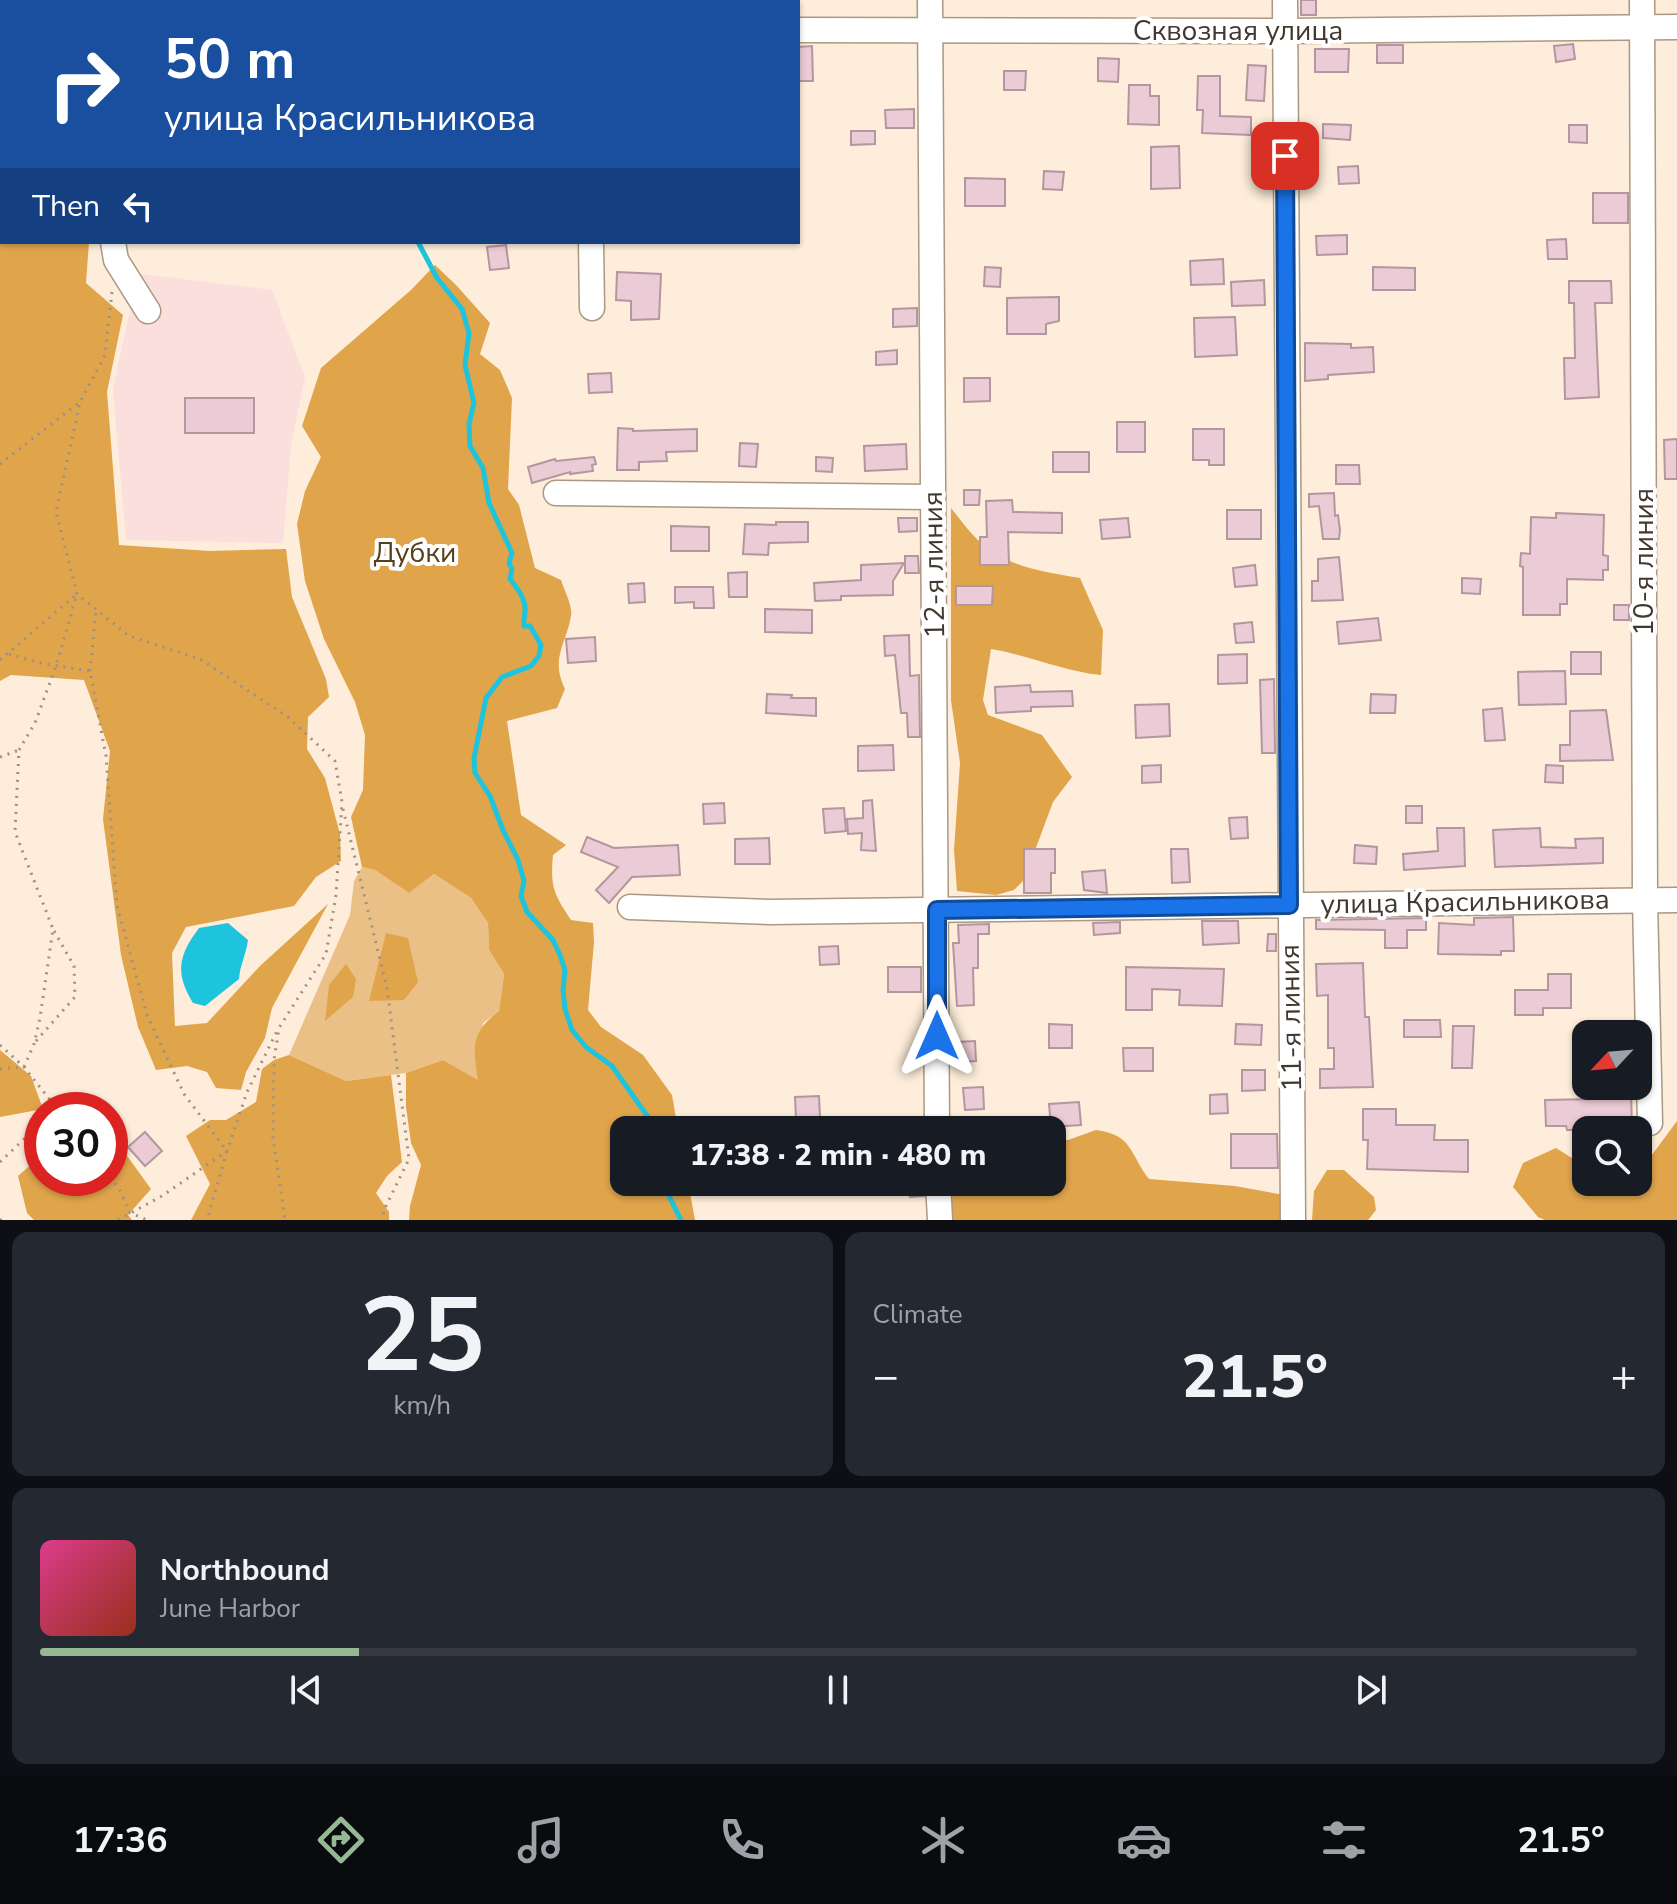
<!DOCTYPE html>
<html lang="en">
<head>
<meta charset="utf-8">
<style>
  :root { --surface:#171b24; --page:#242831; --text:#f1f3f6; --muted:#9ea1a6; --line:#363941; --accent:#94b993 }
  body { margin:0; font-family:"Nunito Sans",sans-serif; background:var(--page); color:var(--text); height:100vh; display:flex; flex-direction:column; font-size:30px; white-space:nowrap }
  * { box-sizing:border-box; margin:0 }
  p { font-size:26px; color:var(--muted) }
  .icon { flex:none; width:44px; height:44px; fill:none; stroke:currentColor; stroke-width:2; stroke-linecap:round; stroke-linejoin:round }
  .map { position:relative; height:1220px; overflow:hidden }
  .sheet { display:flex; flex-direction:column; gap:12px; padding:12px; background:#0d0f14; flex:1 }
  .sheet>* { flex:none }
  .top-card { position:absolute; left:0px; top:0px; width:800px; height:244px; box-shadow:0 2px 6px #0004; background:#1a4fa0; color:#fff; overflow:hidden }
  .needle { width:52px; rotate:244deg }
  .controls { position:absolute; left:1572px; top:1020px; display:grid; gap:16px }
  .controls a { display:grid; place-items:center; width:80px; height:80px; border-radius:16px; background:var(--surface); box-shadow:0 2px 6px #0004; font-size:40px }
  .speed { position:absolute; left:24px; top:1092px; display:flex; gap:16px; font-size:40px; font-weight:700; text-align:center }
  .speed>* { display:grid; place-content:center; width:104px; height:104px; border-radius:50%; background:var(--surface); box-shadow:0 2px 6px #0004; line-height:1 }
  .speed .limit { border:12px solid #d22; background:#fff; color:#111 }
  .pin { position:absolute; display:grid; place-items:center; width:68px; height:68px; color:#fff; margin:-34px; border-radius:16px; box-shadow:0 4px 12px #0006 }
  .me { position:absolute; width:88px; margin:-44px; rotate:0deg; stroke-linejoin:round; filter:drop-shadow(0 0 6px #0008) }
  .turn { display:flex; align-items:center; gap:28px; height:168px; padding:0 32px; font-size:36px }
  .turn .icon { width:104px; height:104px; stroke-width:2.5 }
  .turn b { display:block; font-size:56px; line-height:68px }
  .then { display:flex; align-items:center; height:76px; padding:0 32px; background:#0003; gap:16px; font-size:30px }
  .big { font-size:60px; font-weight:800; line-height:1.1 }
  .sheet .tile { flex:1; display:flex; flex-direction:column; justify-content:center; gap:12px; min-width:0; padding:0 28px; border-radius:16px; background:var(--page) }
  .sheet .dial { align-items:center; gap:0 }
  .dial b { font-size:104px; line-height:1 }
  .song { display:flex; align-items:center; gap:24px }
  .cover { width:96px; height:96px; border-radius:12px; background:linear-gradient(135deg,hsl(330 70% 55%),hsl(10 70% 35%)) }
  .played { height:8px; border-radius:4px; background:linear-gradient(90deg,var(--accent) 20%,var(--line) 20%) }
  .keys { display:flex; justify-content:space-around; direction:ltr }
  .heat { display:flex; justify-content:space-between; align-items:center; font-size:44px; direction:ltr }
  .sheet .tiles { flex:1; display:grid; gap:12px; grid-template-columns:1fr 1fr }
  .tile:last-child { grid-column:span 2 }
  .trip { position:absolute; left:610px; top:1116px; width:456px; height:80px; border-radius:16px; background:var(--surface); box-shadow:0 2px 6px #0004; font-weight:800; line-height:80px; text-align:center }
  .dock { display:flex; height:128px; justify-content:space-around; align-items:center; background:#090b0e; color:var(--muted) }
  .dock .icon { width:56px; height:56px }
  .dock .selected { color:var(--accent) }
  .dock b { font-size:36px; color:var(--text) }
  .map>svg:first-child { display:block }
  .industrial { fill:#fadfdd }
  .green { fill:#ebc087 }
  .forest { fill:#e0a44b }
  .water { fill:#1ec4dd }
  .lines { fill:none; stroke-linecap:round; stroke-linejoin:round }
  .stream { stroke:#1ec4dd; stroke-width:5 }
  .building { fill:#ebcbd5; stroke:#b4969f; stroke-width:2 }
  .minor-casing { stroke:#aa9882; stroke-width:27 }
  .path { stroke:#9d9184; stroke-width:3; stroke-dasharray:2 6; stroke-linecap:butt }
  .minor { stroke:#fff; stroke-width:24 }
  .route-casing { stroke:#114b97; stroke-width:20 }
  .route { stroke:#1a73e8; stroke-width:14 }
  .labels { text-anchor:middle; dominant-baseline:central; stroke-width:8; stroke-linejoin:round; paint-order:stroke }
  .street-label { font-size:28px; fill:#413930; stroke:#fff }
  .park-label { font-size:28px; fill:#59401b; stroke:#fff }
</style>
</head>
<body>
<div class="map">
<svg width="1677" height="1220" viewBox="0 0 1677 1220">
  <rect width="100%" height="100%" fill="#fdedda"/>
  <path class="industrial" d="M142,274L272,290L305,377L291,445L283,543L126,540L113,389L131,306Z"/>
  <path class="green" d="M362,867L375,870L409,893L434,874L471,898L488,923L489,950L504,974L499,1011L483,1023L479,1081L443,1060L406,1073L346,1081L289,1055L350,915L354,881Z"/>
  <g class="forest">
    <path d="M0,0L22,2H2V242H89L86,283L123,315L107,392L119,545L210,551L286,549L292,597L326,679L329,697L308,717L307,749L325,778L340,834L341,861L316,877L294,906L186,927L172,953L175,1026L207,1023L260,966L328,904L272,1008L265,1038L246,1072L241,1090L216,1088L207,1072L187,1066L156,1070L138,1027L121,955L103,819L110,751L84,680L11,675L0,681Z"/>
    <path d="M435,265L456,285L490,323L480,354L500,370L512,398L508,489L519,505L535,568L561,580C564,590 573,606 571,616C566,645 550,658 565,689L557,708L507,721L521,815L566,845L553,855C550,887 554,894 571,920L593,923L594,942L588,1010L601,1027L643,1055L672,1095L678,1130H624V1182H688L695,1220H409L410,1206L421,1165L411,1143L406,1107V1073L443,1060L478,1080C473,1047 470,1033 499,1011L504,974L489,950L488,923L471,898L434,874L409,893L375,870L362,867L351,817L363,790L365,735L355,702L324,639L305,581L297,524L305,491L321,457L302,426L321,368L411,290Z"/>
    <path d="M951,508C960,519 969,532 980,542C1007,567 1045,572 1080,578L1103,630L1101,675C1063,671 1028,655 991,649L983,700L988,715L1042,735L1072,777L1053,802L1024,880L1014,890L996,895L957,891L954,850L960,763L951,700Z"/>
    <path d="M386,933L408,938L418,982L404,1000L369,1001Z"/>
    <path d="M346,964L356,979L353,997L325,1021L329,985Z"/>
    <path d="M0,1050L31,1076L43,1109L0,1117Z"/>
    <path d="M289,1055L346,1081L391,1075L402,1162L387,1176L376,1193L389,1212V1220H191L210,1184L186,1136L210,1120H226L256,1102L262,1069L274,1060Z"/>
    <path d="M1014,1119L1030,1124L1038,1130H951Z"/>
    <path d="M1677,1121V1220H1545L1538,1217L1513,1187L1523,1163L1556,1148L1586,1167V1182H1638V1167L1646,1163Z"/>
    <path d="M1096,1130C1133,1135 1129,1153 1149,1179L1235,1186L1284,1195L1285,1220H953L946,1182H1052V1139L1068,1140Z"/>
    <path d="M110,1150L125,1153L151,1189L128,1215L132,1220H34L27,1213L18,1176L42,1155V1178H110Z"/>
    <path d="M1327,1170H1344L1374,1197L1376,1210L1368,1220H1312L1314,1191Z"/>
  </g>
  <path class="water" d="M228,923L248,940C246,955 240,965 239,979L205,1006L193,1003C175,973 178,956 199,928Z"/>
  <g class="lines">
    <g class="stream">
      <path d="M418,242L437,278L462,309L469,333L465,365L474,403L469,424L470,446L483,468L489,503L512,553L509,563L512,569L510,579C517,588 526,599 525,611C525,616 523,621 524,626H530L541,645L539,656L531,666L502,677L486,698L474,758L475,773L490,796L503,830L518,860L524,881L521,896L527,912L553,940L560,955L565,970L563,990L565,1009L572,1030L586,1047L612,1066L648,1117L653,1130"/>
      <path d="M666,1182L668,1194L681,1220"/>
    </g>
  </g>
  <g class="building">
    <rect x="1301" y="0" width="15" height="15"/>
    <path d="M1573,44L1575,59L1556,62L1554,46Z"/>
    <rect x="1377" y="45" width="26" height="18"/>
    <path d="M812,46L813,81H798V47Z"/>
    <path d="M1315,49H1349L1348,72H1315Z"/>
    <path d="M1098,58L1119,59L1118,82L1098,81Z"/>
    <path d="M1248,65L1266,66L1264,101L1246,100Z"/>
    <path d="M1004,71H1026L1025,90H1004Z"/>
    <path d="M1198,76H1220V116L1251,117V135L1202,133L1203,110H1197Z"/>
    <path d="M1129,85H1150V96H1159V125L1128,124Z"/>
    <path d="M914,109V128H886L885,110Z"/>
    <path d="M1323,124L1351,125L1350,140L1323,138Z"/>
    <path d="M1569,125H1587V143L1569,142Z"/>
    <path d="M851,131H875V144L851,145Z"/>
    <path d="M1179,146L1180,188L1151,189V147Z"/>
    <path d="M1358,166L1359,183L1339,184L1338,167Z"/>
    <path d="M1044,171L1064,172L1062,190L1043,189Z"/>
    <path d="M965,178L1005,179V206H965Z"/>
    <rect x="1593" y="193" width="35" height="30"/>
    <path d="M1347,235V254L1317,255L1316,236Z"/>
    <path d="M1566,239L1567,259H1548L1547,240Z"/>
    <path d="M506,245L509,268L490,270L487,247Z"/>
    <path d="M1223,259L1224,284L1191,285L1190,261Z"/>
    <path d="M985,267L1001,268L1000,287L984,286Z"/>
    <path d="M1373,267L1415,268V290H1373Z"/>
    <path d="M617,272L661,274L659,319L631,320V301L616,300Z"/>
    <path d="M1264,280L1265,305L1232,306L1231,282Z"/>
    <path d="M1569,281H1611L1612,303H1595L1599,397L1565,399L1564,358H1575L1574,303H1569Z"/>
    <path d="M1059,297V321L1046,324V334H1007V298Z"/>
    <path d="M917,308V326L893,327V309Z"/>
    <path d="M1235,317L1237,355L1195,357L1194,318Z"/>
    <path d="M1305,343L1351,344V348L1373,347L1374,372L1328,375V379L1305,381Z"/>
    <path d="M897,350V364L876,365V352Z"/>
    <path d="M611,373L612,392L589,393L588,374Z"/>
    <path d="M964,378H990V401L964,402Z"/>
    <rect x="185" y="398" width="69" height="35"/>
    <rect x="1117" y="422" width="28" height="30"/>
    <path d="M618,428L633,429V431L697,429V451L666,452L667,461L639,462V470H617Z"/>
    <path d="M1193,429H1224V465H1209V460H1193Z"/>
    <path d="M1677,439V479H1665L1664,440Z"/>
    <path d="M740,443L758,444L756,467L739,466Z"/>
    <path d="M906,444L907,469L865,471L864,446Z"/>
    <rect x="1053" y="452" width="36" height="20"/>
    <path d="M594,457L596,464L592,465L593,471L570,474V472L532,483L528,467L555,459L556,461Z"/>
    <path d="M816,457L833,458L832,472L816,471Z"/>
    <path d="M1336,465H1359L1360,484H1336Z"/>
    <path d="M964,490H980L979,505H964Z"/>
    <path d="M1334,493L1335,516L1338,515L1340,530L1339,539H1323L1319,506L1309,507V494Z"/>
    <path d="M1012,500L1013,512L1062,513V533L1008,532L1009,565H980V537H987L986,501Z"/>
    <rect x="1227" y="510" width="34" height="29"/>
    <path d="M1556,513L1604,515L1603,555L1608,556V570H1603V580L1567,579V604H1560V615H1523V567L1520,566L1521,553L1530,554L1531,517L1556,518Z"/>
    <path d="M898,518H917V531L899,532Z"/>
    <path d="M1128,518L1130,537L1102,539L1100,520Z"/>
    <path d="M776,522H808V542L769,543L768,555L743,554L745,524L776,525Z"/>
    <path d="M671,526L709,527V551H671Z"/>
    <path d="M905,556H918L919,573H905Z"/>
    <path d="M1339,557L1343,600L1312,601V581H1318V559Z"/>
    <path d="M904,563L893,581V595L841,596V600L815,601L814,583L861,580V565Z"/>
    <path d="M1255,565L1257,585L1235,587L1233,568Z"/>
    <path d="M747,572V597H729L728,573Z"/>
    <path d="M1462,578L1481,579L1480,594L1462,593Z"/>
    <path d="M644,583L645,602L629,603L628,584Z"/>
    <path d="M956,586H993L992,605H956Z"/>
    <path d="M675,587H713L714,608H694V602L675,603Z"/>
    <rect x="1614" y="605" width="15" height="15"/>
    <path d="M765,609L812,610V633L765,632Z"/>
    <path d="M1378,618L1381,640L1339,644L1337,622Z"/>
    <path d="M1252,622L1254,642L1236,643L1234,624Z"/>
    <path d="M909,635L910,676L919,675L920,737H908L907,713H901L895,655L885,656L884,636Z"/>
    <path d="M595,637L596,661L568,663L566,639Z"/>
    <rect x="1571" y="652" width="30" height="22"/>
    <path d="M1247,654V683L1218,684V655Z"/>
    <path d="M1565,671L1566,704L1519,705L1518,672Z"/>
    <path d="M1274,679L1275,753H1262L1260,680Z"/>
    <path d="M1030,685L1031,692L1072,691L1073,706L1031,707V711L996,713L995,687Z"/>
    <path d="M767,694L792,695L791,698H816V716L766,713Z"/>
    <path d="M1371,694L1396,695L1395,713H1370Z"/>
    <path d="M1169,704L1170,736L1136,738L1135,705Z"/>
    <path d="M1502,708L1505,740L1485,741L1483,710Z"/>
    <path d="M1606,710L1613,760L1560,761V745H1570V711Z"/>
    <path d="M893,745L894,770L858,771V746Z"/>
    <path d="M1161,765V782L1142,783V766Z"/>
    <path d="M1546,765L1563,766V783L1545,782Z"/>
    <path d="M872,800L876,851L861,850L862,833L848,834L847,819L863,818V801Z"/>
    <path d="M724,803L725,823L704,824L703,804Z"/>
    <rect x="1406" y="806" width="16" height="17"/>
    <path d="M844,808L846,831L825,833L823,809Z"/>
    <path d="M1247,817L1248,838L1231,839L1229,818Z"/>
    <path d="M1437,828H1464L1465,866L1404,870L1403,854L1438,851Z"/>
    <path d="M1540,828L1541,847L1576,848L1575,839L1603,838V863L1495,867L1493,830Z"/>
    <path d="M587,837L614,848L678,845L680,875L632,877L609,903L596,890L618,867L581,852Z"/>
    <path d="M769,838L770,864H735V839Z"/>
    <path d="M1355,845L1377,847L1376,864L1354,863Z"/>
    <path d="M1024,849H1055V873H1051V893H1024Z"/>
    <path d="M1171,849H1188L1190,882L1172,883Z"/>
    <path d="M1105,870L1107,893L1084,890L1082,872Z"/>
    <path d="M1513,917L1514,951H1501V955L1438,954L1439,923L1474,925V918Z"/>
    <path d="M1426,918V930H1407V948H1385V930L1316,929V920Z"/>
    <path d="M1202,921H1238L1239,943L1203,945Z"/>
    <path d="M1120,922V933L1094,935L1093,923Z"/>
    <path d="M989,924V934H978V968H973L974,1005L957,1006L953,943H959L958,925Z"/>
    <path d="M1268,934H1276V951H1267Z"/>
    <path d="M838,946L839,964L820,965L819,947Z"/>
    <path d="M1363,963L1365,1017H1369L1373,1087L1320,1088V1069H1334V1048H1328V995L1317,996L1316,964Z"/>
    <rect x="888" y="967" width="33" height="25"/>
    <path d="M1126,967L1224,969L1222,1006L1179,1005L1180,990L1152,989V1010H1126Z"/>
    <path d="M1548,974H1571V1008H1543V1015H1515V990H1548Z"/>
    <path d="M1404,1020H1440L1441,1037H1404Z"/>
    <path d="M1049,1024L1072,1025V1048H1049Z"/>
    <path d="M1236,1024L1262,1025L1261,1045L1235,1044Z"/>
    <path d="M1453,1026H1474L1472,1068H1452Z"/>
    <path d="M975,1041L976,1061L959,1062L957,1042Z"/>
    <path d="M1123,1048H1153V1071H1124Z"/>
    <path d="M1242,1070H1265V1090L1242,1091Z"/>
    <path d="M1592,1086H1631L1632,1130H1567L1566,1126H1546L1545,1100L1593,1099Z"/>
    <path d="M983,1087L984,1109L965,1110L963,1088Z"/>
    <path d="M1227,1094L1228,1113L1210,1114V1095Z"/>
    <path d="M819,1096L820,1118L796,1119L795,1097Z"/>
    <path d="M1079,1102L1081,1125L1051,1127L1049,1104Z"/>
    <path d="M1363,1109H1396V1125H1435L1434,1140H1468V1172L1367,1169L1368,1140H1363Z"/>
    <path d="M145,1132L162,1151L145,1166L128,1147Z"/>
    <path d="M1231,1134H1277L1278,1168H1231Z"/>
    <path d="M909,1182H923L924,1196L910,1197Z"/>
  </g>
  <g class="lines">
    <g class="minor-casing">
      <g id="minor">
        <path d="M393,0L401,2"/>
        <path d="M930,0L937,1130"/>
        <path d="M1285,0L1293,1220"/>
        <path d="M1642,0L1645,900L1650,1123"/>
        <path d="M369,2L371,0"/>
        <path d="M798,30L1285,31L1677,27"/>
        <path d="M113,242L116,260L148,311"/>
        <path d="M591,242L592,308"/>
        <path d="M556,493L933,497"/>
        <path d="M630,907L770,912L1677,900"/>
        <path d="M938,1182L940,1220"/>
      </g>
    </g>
    <g class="path">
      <path d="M0,165H2"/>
      <path d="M112,292L105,355L80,402L56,512L77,594L129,636L200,659L288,717L335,761L342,802L336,895L326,954L279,1028L274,1060L273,1137L285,1220"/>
      <path d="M0,464L80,402"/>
      <path d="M9,654L45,664L90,671L106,756L117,906L147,1015L184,1094L227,1151L207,1220"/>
      <path d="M0,660L77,594"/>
      <path d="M90,671L96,611"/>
      <path d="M0,757L19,750"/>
      <path d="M343,809L387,988L409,1159L384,1210L382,1220"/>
      <path d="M36,1041L75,997L74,966L53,929"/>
      <path d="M0,1045L24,1067L58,1110"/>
      <path d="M24,1067L34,1044L40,1018L53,929L15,832L19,750L35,723L56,666L77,594"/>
      <path d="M0,1069L24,1067"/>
      <path d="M0,1162L42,1122"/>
      <path d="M110,1177L119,1188L130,1213L147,1220"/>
      <path d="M0,1220H2"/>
      <path d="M118,1220L162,1196L227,1151L247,1092L277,1031"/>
    </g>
    <use href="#minor" class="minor"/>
  </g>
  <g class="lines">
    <g class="route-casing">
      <path id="route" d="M937,1036V910L1289,905L1285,156"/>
    </g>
    <use href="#route" class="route"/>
  </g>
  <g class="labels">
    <g class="street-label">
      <text x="1238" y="31">Сквозная улица</text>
      <text transform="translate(1644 562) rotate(-90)">10-я линия</text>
      <text transform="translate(934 565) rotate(-91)">12-я линия</text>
      <text transform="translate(1465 902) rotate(-1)">улица Красильникова</text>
      <text transform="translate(1291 1018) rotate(-91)">11-я линия</text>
    </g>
    <g class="park-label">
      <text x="415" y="553">Дубки</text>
    </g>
  </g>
</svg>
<div class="controls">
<a><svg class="needle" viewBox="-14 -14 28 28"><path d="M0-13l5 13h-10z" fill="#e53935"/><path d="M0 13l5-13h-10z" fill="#9ea1a6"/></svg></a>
<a><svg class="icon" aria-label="search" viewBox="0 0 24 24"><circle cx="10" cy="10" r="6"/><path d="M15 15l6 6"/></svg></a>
</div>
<div class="speed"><div class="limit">30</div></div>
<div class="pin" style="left:1285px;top:156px;background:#d93025"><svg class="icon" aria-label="arrive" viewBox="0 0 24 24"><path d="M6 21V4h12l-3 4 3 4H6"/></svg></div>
<svg class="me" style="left:937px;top:1036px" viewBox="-20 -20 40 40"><path d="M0-17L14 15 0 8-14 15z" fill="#1a73e8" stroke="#fff" stroke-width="4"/></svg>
<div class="trip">17:38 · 2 min · 480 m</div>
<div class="top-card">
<div class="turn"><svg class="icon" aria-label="right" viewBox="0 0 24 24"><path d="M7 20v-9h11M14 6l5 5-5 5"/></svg><div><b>50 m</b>улица Красильникова</div></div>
<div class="then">Then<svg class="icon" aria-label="left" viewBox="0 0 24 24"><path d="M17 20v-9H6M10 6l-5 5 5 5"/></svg></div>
</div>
</div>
<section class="sheet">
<div class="tiles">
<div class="tile dial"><b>25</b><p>km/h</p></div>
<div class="tile"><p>Climate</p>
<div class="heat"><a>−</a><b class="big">21.5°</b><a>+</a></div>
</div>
<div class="tile">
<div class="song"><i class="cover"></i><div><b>Northbound</b><p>June Harbor</p></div></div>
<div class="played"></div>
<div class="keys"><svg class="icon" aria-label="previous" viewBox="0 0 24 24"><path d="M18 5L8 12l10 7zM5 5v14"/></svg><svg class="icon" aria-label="pause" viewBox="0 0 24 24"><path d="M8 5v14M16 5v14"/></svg><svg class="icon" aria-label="next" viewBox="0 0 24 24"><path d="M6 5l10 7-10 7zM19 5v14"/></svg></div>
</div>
</div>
</section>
<nav class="dock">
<b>17:36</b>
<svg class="icon selected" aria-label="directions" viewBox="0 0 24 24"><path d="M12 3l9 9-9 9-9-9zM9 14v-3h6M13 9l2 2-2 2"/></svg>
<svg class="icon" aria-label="music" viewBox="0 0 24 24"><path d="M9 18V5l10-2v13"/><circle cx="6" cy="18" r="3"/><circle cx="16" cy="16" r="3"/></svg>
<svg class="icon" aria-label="phone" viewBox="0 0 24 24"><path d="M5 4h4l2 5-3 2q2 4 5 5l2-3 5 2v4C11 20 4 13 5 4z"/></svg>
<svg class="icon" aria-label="climate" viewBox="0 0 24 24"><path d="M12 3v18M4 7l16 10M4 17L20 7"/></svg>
<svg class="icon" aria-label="car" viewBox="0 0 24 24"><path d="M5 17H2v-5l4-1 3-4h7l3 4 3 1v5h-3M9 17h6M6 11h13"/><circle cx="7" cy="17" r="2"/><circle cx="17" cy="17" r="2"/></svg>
<svg class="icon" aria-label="filters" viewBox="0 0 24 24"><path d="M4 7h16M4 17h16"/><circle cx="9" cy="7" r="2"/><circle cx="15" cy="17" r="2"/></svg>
<b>21.5°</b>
</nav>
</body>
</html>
